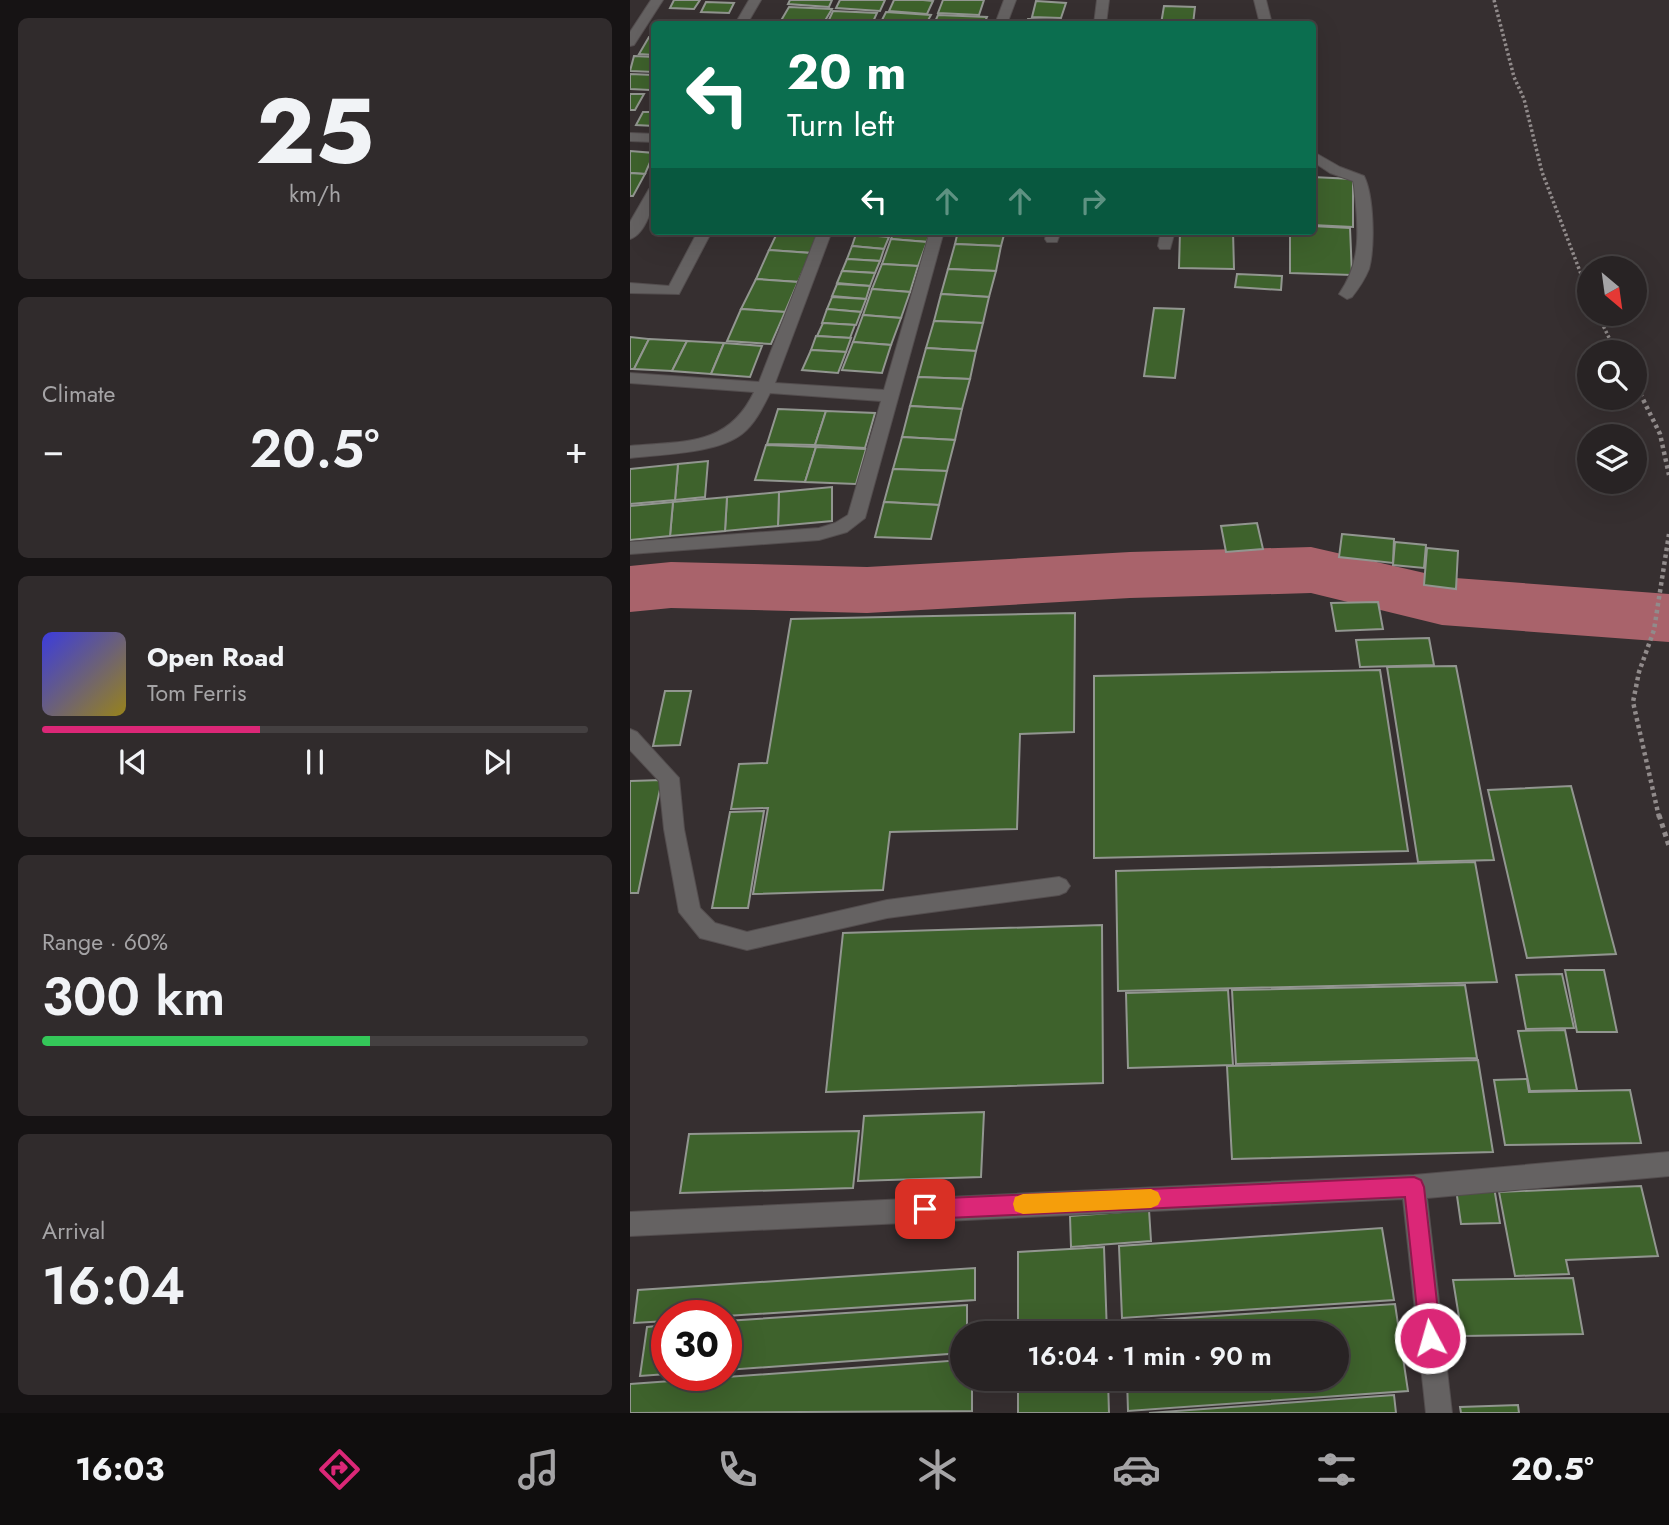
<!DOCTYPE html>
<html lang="en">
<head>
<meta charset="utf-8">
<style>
  :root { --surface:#282324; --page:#302b2c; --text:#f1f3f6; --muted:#a5a4a6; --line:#444041; --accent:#db2777 }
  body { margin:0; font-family:Jost,sans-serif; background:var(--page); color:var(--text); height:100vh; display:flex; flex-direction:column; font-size:26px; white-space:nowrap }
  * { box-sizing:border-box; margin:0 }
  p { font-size:23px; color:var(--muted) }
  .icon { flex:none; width:38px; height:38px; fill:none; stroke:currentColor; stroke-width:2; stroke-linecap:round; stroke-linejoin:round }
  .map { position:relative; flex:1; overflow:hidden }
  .panel { display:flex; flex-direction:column; gap:18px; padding:18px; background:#161314; width:630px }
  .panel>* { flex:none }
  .top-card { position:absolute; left:21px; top:21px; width:665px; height:214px; border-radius:7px; box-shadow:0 7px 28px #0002,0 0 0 2px var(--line); background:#0b6e4f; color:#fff; overflow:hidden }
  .needle { width:46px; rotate:151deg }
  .controls { position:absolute; left:947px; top:256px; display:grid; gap:14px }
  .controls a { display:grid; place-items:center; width:70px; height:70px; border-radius:50%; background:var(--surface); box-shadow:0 7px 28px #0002,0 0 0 2px var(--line); font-size:35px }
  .speed { position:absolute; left:21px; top:1300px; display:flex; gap:14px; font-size:35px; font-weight:700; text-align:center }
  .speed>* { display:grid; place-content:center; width:91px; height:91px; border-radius:50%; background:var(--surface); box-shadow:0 7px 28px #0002,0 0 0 2px var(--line); line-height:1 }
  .speed .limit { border:10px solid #d22; background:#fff; color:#111 }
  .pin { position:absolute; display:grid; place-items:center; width:60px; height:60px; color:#fff; margin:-30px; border-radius:14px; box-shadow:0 4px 10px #0006 }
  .me { position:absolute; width:77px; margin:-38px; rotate:354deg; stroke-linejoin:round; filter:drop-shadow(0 0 5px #0008) }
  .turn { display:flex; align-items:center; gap:24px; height:147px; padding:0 21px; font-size:32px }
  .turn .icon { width:91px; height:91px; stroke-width:2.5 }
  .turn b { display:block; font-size:49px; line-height:60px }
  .lanes { display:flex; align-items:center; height:66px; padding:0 21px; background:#0003; justify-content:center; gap:35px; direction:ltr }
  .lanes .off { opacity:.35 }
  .big { font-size:52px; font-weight:600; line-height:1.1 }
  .panel .widget { flex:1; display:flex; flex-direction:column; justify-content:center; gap:10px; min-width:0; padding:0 24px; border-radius:10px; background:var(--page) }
  .panel .dial { align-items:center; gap:0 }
  .dial b { font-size:91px; line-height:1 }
  .song { display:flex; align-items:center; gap:21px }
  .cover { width:84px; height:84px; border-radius:10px; background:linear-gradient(135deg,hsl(240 70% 55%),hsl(50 70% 35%)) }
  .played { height:7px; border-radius:4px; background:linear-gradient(90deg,var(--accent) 40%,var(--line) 40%) }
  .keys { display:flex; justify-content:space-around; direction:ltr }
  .heat { display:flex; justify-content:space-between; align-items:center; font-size:38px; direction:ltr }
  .charge { height:10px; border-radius:5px; background:linear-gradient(90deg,#34c759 60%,var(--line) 0) }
  .trip { position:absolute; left:320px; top:1321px; width:399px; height:70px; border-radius:35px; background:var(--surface); box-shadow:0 7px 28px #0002,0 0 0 2px var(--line); font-weight:600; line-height:70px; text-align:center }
  .tab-bar { display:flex; height:112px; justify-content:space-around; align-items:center; background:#100e0e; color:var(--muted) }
  .tab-bar .icon { width:49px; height:49px }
  .tab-bar .active { color:var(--accent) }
  .tab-bar b { font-size:32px; color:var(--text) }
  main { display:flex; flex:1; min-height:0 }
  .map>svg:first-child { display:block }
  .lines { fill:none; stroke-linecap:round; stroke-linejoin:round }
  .river { fill:#a9636b; fill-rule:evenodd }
  .building { fill:#3e622c; stroke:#929690; stroke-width:2 }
  .service-casing { stroke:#534d4e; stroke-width:2 }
  .minor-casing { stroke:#534d4e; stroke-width:2 }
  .path-far2 { stroke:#918b8b; stroke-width:3.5; stroke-dasharray:2.5 2.5; stroke-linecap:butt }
  .path-far1 { stroke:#918b8b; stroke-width:4.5; stroke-dasharray:3.5 3.5; stroke-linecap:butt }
  .path { stroke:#918b8b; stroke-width:5; stroke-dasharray:4.5 4.5; stroke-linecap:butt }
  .service { fill:#656262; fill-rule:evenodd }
  .minor { fill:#656262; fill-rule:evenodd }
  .route { fill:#db2777; stroke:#8e194d; stroke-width:2 }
  .slow { fill:#f59e0b }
</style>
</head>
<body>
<main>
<section class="panel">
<div class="widget dial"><b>25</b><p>km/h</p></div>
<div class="widget"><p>Climate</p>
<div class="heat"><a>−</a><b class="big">20.5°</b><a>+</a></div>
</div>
<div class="widget">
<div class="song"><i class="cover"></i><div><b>Open Road</b><p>Tom Ferris</p></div></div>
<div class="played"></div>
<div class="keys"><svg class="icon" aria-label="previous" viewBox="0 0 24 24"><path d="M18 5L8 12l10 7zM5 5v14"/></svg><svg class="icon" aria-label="pause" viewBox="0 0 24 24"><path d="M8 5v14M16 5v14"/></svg><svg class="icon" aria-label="next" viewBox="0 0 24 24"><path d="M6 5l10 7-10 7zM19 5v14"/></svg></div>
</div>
<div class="widget"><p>Range · 60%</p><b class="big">300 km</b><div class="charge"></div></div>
<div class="widget"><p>Arrival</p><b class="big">16:04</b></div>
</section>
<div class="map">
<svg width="1039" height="1413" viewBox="0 0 1039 1413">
  <rect width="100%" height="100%" fill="#362f30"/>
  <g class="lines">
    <path class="river" d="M681,547L812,577L1039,594V642L812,625L681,593L500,598L237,613L41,608L0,612V566L41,562L237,567L500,552Z"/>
  </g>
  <g class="building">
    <path d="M44,0H70L64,9L40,8Z"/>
    <path d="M160,0H202L199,7L158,4Z"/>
    <path d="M210,0H255L250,11L206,8Z"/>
    <path d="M264,0H293L303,1L297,14L259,11Z"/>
    <path d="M313,0H354L349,15L308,13Z"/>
    <path d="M406,1L436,3L431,18L402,17Z"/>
    <path d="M76,2L104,3L99,13L71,12Z"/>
    <path d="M534,6L565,7L563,24H531Z"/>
    <path d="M159,7L202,9L193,24H149Z"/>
    <path d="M203,11L247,13L242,24H197Z"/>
    <path d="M256,12L301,15L296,24H250Z"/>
    <path d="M308,15L357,17L354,24H304Z"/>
    <path d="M398,19L422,20L421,24H396Z"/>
    <path d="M19,37H24V55L9,54Z"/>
    <path d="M4,56L24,57V72L0,71Z"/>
    <path d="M0,74L24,75V81L20,90L0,89Z"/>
    <path d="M0,94H14L5,110H0Z"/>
    <path d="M13,112H24V126L6,125Z"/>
    <path d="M0,151L24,153L15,174L0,173Z"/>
    <path d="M0,173L15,174L3,196H0Z"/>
    <path d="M682,177L723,179V227L682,225Z"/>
    <path d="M682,226L720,228L722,275L660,273V231H682Z"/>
    <path d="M148,231H191L181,253L139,250Z"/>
    <path d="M227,231H260L258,236L226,234Z"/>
    <path d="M264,231H300L297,242L261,239Z"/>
    <path d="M328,231H375L371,246L325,244Z"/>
    <path d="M550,231H603L604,269L549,268Z"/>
    <path d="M226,234L259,237L254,249L222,246Z"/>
    <path d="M261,239L297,242L288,266L252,264Z"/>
    <path d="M325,244L371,246L366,271L318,269Z"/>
    <path d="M222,246L254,249L250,261L217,259Z"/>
    <path d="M139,250L181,253L168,282L126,279Z"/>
    <path d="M217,259L250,261L245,273L212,271Z"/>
    <path d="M252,264L288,266L280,292L242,289Z"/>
    <path d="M318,269L366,271L359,297L311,294Z"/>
    <path d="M212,271L245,273L240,286L207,283Z"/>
    <path d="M607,274L652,276L651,290L605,287Z"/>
    <path d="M126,279L168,282L155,312L111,309Z"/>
    <path d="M207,284L240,286L236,299L202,296Z"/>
    <path d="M242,289L280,292L271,318L233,315Z"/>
    <path d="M311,294L359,297L353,323L304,321Z"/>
    <path d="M202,297L236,299L231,312L197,309Z"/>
    <path d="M524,308L554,309L545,378L514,376Z"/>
    <path d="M111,309L155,312L141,344L97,341Z"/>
    <path d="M197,309L231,312L226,325L192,323Z"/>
    <path d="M233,315L271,318L261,345L223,342Z"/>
    <path d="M304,321L353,323L346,351L296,348Z"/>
    <path d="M193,323L225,325L220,338L187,336Z"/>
    <path d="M186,336L221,338L216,352L181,350Z"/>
    <path d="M0,337L19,339L4,369H0Z"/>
    <path d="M19,339L57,341L42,371L4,369Z"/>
    <path d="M57,341L94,343L81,374L42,371Z"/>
    <path d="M223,342L261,345L252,373L212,370Z"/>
    <path d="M94,343L132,346L120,377L81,374Z"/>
    <path d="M296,348L346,351L340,379L288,377Z"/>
    <path d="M181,350L216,352L208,373L172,370Z"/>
    <path d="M288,377L340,379L332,409L280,406Z"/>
    <path d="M280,406L332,409L325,440L272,437Z"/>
    <path d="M148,409L196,411L185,445L137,444Z"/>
    <path d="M196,411L245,413L235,448L185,445Z"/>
    <path d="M272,437L325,440L317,471L263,469Z"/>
    <path d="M136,445L186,447L175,482L125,480Z"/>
    <path d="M186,447L236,449L226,484L175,482Z"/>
    <path d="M78,461L75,497L45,500L48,464Z"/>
    <path d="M48,464L45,500L0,504V469Z"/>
    <path d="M263,469L317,471L309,505L254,502Z"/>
    <path d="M202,487V521L148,526L149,492Z"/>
    <path d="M149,492L148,526L95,531L97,497Z"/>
    <path d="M97,497L95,531L40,536L43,502Z"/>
    <path d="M43,502L40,536L0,540V506Z"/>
    <path d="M254,502L309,505L301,539L245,537Z"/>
    <path d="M627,523L633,549L596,552L591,526Z"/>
    <path d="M712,534L764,539L763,563L709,557Z"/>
    <path d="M765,542L796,545L794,568L763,565Z"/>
    <path d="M797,548L828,551L826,589L794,585Z"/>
    <path d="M748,602L753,629L706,631L701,603Z"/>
    <path d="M445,613L444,732L390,734L387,829L260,832L253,890L123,894L138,808L101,809L109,764L137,763L161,619Z"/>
    <path d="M799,638L804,665L730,667L726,640Z"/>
    <path d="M826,666L864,860L788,862L757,667Z"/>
    <path d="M750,670L778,851L464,858V676Z"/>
    <path d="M35,691H61L50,745L23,746Z"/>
    <path d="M32,780L8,893H0V781Z"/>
    <path d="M941,786L986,954L897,958L858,790Z"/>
    <path d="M134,811L118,908H82L100,812Z"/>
    <path d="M845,862L867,982L488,991L486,871Z"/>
    <path d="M472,925L473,1083L196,1092L213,933Z"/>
    <path d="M935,970H974L987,1032H947Z"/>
    <path d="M932,974L944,1028L896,1029L886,975Z"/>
    <path d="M835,985L847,1058L606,1064L602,990Z"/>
    <path d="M598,990L603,1065L498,1068L496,993Z"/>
    <path d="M935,1030L947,1090L900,1091L888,1031Z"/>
    <path d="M848,1060L863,1152L602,1159L597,1066Z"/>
    <path d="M897,1079L899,1092L1000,1090L1011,1143L875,1145L864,1080Z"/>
    <path d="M354,1112L351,1177L228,1181L234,1116Z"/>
    <path d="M229,1131L223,1188L50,1193L59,1134Z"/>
    <path d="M1011,1186L1028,1256L936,1260L939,1274L885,1276L869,1192Z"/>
    <path d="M864,1187L870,1223L831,1224L826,1189Z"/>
    <path d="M519,1210L521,1241L441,1247L440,1216Z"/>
    <path d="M752,1228L764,1300L492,1318L489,1246Z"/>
    <path d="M474,1247L477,1334H388V1252Z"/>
    <path d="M345,1268V1300L96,1316H37V1321L4,1323L8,1290Z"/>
    <path d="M943,1278L953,1334L832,1336L823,1280Z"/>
    <path d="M765,1304L778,1391L498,1411L497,1379H707V1334H495L494,1322Z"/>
    <path d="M337,1305V1334H332V1353L96,1370V1321Z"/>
    <path d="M37,1325V1374L10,1376L17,1327Z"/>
    <path d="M332,1360V1379H342V1411L0,1413V1384Z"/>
    <path d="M388,1379H478L479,1413H388Z"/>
    <path d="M764,1395L766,1413H519Z"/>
    <path d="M888,1405L889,1413H831L830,1407Z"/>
  </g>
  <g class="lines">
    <g class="service-casing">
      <g id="service">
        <path d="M467,0H479L476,24H464Z"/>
        <path d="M624,0H636L642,24H630Z"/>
        <path d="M682,151L710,167L734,176C744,196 745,247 739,269C735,279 729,288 722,297L717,299L709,294C733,260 728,225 724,186L723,181L700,173L682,161Z"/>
        <path d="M68,231H82L49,294L0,293V283L39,286Z"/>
        <path d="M417,231H431L427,242H417L415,239Z"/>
        <path d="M531,231H545L540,249H530L528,246Z"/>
        <path d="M0,729L7,732L49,778L54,829L70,908L85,923L117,932L257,900L429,877L436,880L440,886L436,892L429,895L257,918L117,950L78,940L70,938L49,912L34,829L29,781L0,750Z"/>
      </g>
    </g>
    <g class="minor-casing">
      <g id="minor">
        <path d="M21,0H33L4,45L0,46V32Z"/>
        <path d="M119,0H131L117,24H105Z"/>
        <path d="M374,0H386L377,24H365Z"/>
        <path d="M0,133L24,134V142L0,141Z"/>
        <path d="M24,188C25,203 16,234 0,239V222L19,189Z"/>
        <path d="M188,231H202L145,383L254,390L300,231H314L235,518L217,532L189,540L0,554V542L189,528L205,523L218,515L251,401L140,393C133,407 125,424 112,434C86,454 32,454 0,458V446C53,441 98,447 124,392L0,383V373L129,382Z"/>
        <path d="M1039,1152V1176L797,1198L822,1413H796L773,1199L0,1236V1212L784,1175Z"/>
      </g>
    </g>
    <g class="path-far2">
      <path d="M864,0L884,77L894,99L912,172L959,295"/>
      <path d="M967,313L986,352"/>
    </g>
    <g class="path-far1">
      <path d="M1004,381L1030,434L1039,475"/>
      <path d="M1029,817L1003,702L1009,672L1024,630L1039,534"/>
    </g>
    <path class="path" d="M1029,815L1039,846"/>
    <use href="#service" class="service"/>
    <use href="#minor" class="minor"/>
  </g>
  <path class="route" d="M784,1177L791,1180L794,1187L811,1338L808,1345L800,1348L793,1345L790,1338L775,1197L295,1219L288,1216L285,1209L288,1202L295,1199Z"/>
  <path class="slow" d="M521,1189L528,1192L531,1199L528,1205L521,1208L393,1214L385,1211L383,1204L385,1197L393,1194Z"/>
</svg>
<div class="controls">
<a><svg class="needle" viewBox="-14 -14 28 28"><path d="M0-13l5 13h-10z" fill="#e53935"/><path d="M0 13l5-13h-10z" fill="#a5a4a6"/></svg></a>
<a><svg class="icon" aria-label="search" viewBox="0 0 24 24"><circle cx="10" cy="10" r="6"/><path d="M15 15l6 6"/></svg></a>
<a><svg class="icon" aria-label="layers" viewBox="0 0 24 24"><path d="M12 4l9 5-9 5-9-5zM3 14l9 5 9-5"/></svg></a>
</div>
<div class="speed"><div class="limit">30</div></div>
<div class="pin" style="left:295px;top:1209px;background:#d93025"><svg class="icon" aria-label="arrive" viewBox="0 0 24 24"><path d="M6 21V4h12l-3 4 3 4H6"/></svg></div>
<svg class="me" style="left:800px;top:1338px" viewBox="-20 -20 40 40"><circle r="17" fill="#db2777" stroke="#fff" stroke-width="3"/><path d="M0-11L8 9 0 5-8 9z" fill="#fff"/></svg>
<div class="trip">16:04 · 1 min · 90 m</div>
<div class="top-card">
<div class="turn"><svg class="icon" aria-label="left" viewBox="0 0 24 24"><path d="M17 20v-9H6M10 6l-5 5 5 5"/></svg><div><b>20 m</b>Turn left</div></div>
<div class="lanes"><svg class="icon" aria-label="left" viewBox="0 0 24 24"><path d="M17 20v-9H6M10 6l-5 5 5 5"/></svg><svg class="icon off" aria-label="ahead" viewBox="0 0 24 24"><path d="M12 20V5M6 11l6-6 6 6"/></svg><svg class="icon off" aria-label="ahead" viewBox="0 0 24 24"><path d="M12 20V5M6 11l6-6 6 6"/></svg><svg class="icon off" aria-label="right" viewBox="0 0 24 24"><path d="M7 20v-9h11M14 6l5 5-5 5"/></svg></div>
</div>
</div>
</main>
<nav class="tab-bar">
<b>16:03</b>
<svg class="icon active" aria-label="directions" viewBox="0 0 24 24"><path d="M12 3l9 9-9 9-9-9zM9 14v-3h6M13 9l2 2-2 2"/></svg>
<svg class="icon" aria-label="music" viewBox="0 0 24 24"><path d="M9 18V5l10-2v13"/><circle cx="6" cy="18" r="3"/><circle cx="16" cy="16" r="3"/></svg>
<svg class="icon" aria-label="phone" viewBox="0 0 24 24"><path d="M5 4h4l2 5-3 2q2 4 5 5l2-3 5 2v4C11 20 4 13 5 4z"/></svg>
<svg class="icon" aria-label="climate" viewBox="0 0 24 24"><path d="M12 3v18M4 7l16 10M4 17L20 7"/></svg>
<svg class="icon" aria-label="car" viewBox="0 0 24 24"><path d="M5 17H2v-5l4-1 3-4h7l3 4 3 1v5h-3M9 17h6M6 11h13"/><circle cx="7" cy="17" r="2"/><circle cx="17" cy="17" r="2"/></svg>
<svg class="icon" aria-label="filters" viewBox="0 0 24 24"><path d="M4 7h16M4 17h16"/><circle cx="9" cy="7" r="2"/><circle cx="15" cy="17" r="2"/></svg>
<b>20.5°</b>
</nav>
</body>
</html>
